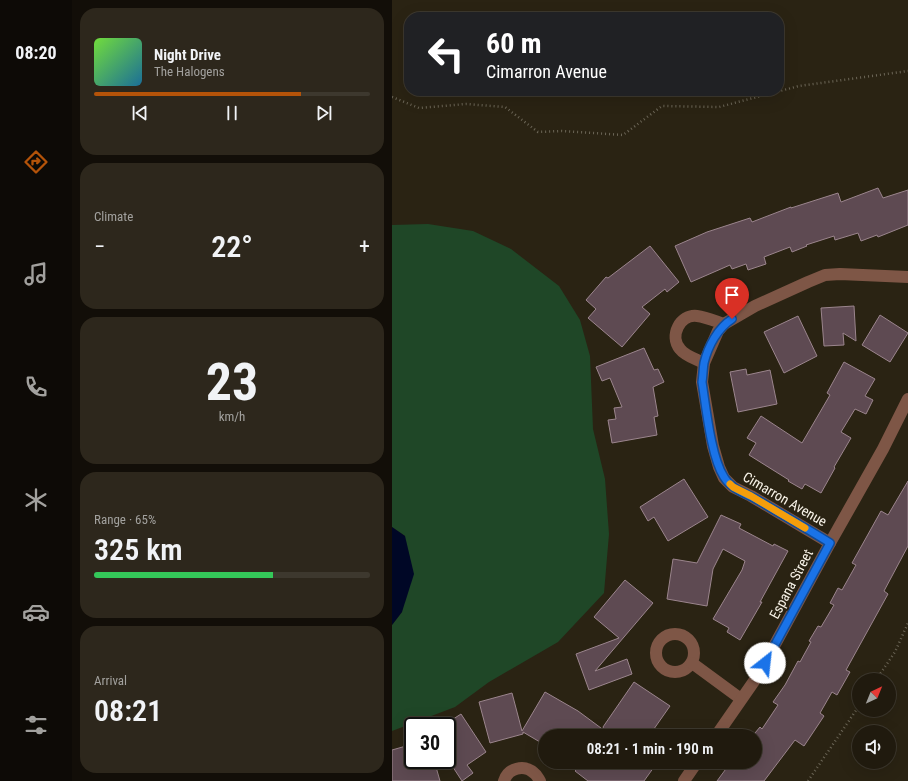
<!DOCTYPE html>
<html lang="en">
<head>
<meta charset="utf-8">
<style>
  :root { --surface:#201a0e; --page:#2d271c; --text:#f1f3f6; --muted:#a2a19e; --line:#3d382e; --accent:#b45309 }
  body { margin:0; font-family:"Roboto Condensed",sans-serif; background:var(--page); color:var(--text); height:100vh; display:flex; flex-direction:column; font-size:15px; white-space:nowrap }
  * { box-sizing:border-box; margin:0 }
  p { font-size:13px; color:var(--muted) }
  .icon { flex:none; width:22px; height:22px; fill:none; stroke:currentColor; stroke-width:2; stroke-linecap:round; stroke-linejoin:round }
  .map { position:relative; flex:1; overflow:hidden }
  .side { display:flex; flex-direction:column; gap:8px; padding:8px; background:#120e08; width:320px }
  .side>* { flex:none }
  .guide { position:absolute; left:12px; top:12px; width:380px; height:84px; border-radius:16px; box-shadow:0 4px 16px #0002,0 0 0 1px var(--line); background:#202124; color:#fff; overflow:hidden }
  .needle { width:26px; rotate:43deg }
  .tools { position:absolute; left:460px; top:673px; display:grid; gap:8px }
  .tools a { display:grid; place-items:center; width:44px; height:44px; border-radius:50%; background:var(--surface); box-shadow:0 4px 16px #0002,0 0 0 1px var(--line); font-size:20px }
  .speed { position:absolute; left:12px; top:717px; display:flex; gap:8px; font-size:20px; font-weight:700; text-align:center }
  .speed>* { display:grid; place-content:center; width:52px; height:52px; border-radius:50%; background:var(--surface); box-shadow:0 4px 16px #0002,0 0 0 1px var(--line); line-height:1 }
  .speed .limit { border:2px solid #111; border-radius:6px; background:#fff; color:#111 }
  .pin { position:absolute; display:grid; place-items:center; width:34px; height:34px; color:#fff; margin:-41px -17px; border-radius:50% 50% 50% 0; rotate:-45deg; box-shadow:0 0 4px #0007 }
  .pin .icon { rotate:45deg }
  .me { position:absolute; width:44px; margin:-22px; rotate:29deg; stroke-linejoin:round; filter:drop-shadow(0 0 3px #0008) }
  .turn { display:flex; align-items:center; gap:14px; height:84px; padding:0 16px; font-size:18px }
  .turn .icon { width:52px; height:52px; stroke-width:2.5 }
  .turn b { display:block; font-size:28px; line-height:34px }
  .big { font-size:30px; font-weight:600; line-height:1.1 }
  .side .widget { flex:1; display:flex; flex-direction:column; justify-content:center; gap:6px; min-width:0; padding:0 14px; border-radius:16px; background:var(--page) }
  .side .dial { align-items:center; gap:0 }
  .dial b { font-size:52px; line-height:1 }
  .song { display:flex; align-items:center; gap:12px }
  .cover { width:48px; height:48px; border-radius:6px; background:linear-gradient(135deg,hsl(100 70% 55%),hsl(200 70% 35%)) }
  .played { height:4px; border-radius:2px; background:linear-gradient(90deg,var(--accent) 75%,var(--line) 75%) }
  .keys { display:flex; justify-content:space-around; direction:ltr }
  .heat { display:flex; justify-content:space-between; align-items:center; font-size:22px; direction:ltr }
  .charge { height:6px; border-radius:3px; background:linear-gradient(90deg,#34c759 65%,var(--line) 0) }
  .trip { position:absolute; left:146px; top:729px; width:224px; height:40px; border-radius:20px; background:var(--surface); box-shadow:0 4px 16px #0002,0 0 0 1px var(--line); font-weight:600; line-height:40px; text-align:center }
  main { display:flex; flex:1; min-height:0 }
  .dock { display:flex; flex-direction:column; width:72px; justify-content:space-around; align-items:center; background:#0d0a06; color:var(--muted) }
  .dock .icon { width:28px; height:28px }
  .dock .selected { color:var(--accent) }
  .dock b { font-size:18px; color:var(--text) }
  .map>svg:first-child { display:block }
  .green { fill:#1f4727 }
  .water { fill:#000726 }
  .building { fill:#5e4a52; stroke:#9b858d }
  .lines { fill:none; stroke-linecap:round; stroke-linejoin:round }
  .path { stroke:#6c6657; stroke-width:2.5; stroke-dasharray:1 3; stroke-linecap:butt }
  .street { stroke:#7e5646; stroke-width:12 }
  .route-casing { stroke:#114b97; stroke-width:10 }
  .route { stroke:#1a73e8; stroke-width:7 }
  .slow { stroke:#f59e0b; stroke-width:7 }
  .labels { text-anchor:middle; dominant-baseline:central; stroke-width:4; stroke-linejoin:round; paint-order:stroke }
  .street-label { font-size:14px; fill:#f8f3e8; stroke:#2a2313 }
</style>
</head>
<body>
<main>
<nav class="dock">
<b>08:20</b>
<svg class="icon selected" aria-label="directions" viewBox="0 0 24 24"><path d="M12 3l9 9-9 9-9-9zM9 14v-3h6M13 9l2 2-2 2"/></svg>
<svg class="icon" aria-label="music" viewBox="0 0 24 24"><path d="M9 18V5l10-2v13"/><circle cx="6" cy="18" r="3"/><circle cx="16" cy="16" r="3"/></svg>
<svg class="icon" aria-label="phone" viewBox="0 0 24 24"><path d="M5 4h4l2 5-3 2q2 4 5 5l2-3 5 2v4C11 20 4 13 5 4z"/></svg>
<svg class="icon" aria-label="climate" viewBox="0 0 24 24"><path d="M12 3v18M4 7l16 10M4 17L20 7"/></svg>
<svg class="icon" aria-label="car" viewBox="0 0 24 24"><path d="M5 17H2v-5l4-1 3-4h7l3 4 3 1v5h-3M9 17h6M6 11h13"/><circle cx="7" cy="17" r="2"/><circle cx="17" cy="17" r="2"/></svg>
<svg class="icon" aria-label="filters" viewBox="0 0 24 24"><path d="M4 7h16M4 17h16"/><circle cx="9" cy="7" r="2"/><circle cx="15" cy="17" r="2"/></svg>
</nav>
<section class="side">
<div class="widget">
<div class="song"><i class="cover"></i><div><b>Night Drive</b><p>The Halogens</p></div></div>
<div class="played"></div>
<div class="keys"><svg class="icon" aria-label="previous" viewBox="0 0 24 24"><path d="M18 5L8 12l10 7zM5 5v14"/></svg><svg class="icon" aria-label="pause" viewBox="0 0 24 24"><path d="M8 5v14M16 5v14"/></svg><svg class="icon" aria-label="next" viewBox="0 0 24 24"><path d="M6 5l10 7-10 7zM19 5v14"/></svg></div>
</div>
<div class="widget"><p>Climate</p>
<div class="heat"><a>−</a><b class="big">22°</b><a>+</a></div>
</div>
<div class="widget dial"><b>23</b><p>km/h</p></div>
<div class="widget"><p>Range · 65%</p><b class="big">325 km</b><div class="charge"></div></div>
<div class="widget"><p>Arrival</p><b class="big">08:21</b></div>
</section>
<div class="map">
<svg width="516" height="781" viewBox="0 0 516 781">
  <rect width="100%" height="100%" fill="#2a2313"/>
  <path class="green" d="M36,224L81,231L119,249L167,286L188,320L198,356L201,429L213,479L217,534L212,593L166,642L97,682L63,707L0,731V625L10,612L13,536L0,527V225Z"/>
  <path class="water" d="M0,527L13,536L22,574L10,612L0,625Z"/>
  <g class="building">
    <path d="M486,188L491,198L516,190V225L486,237L485,235L469,241L466,233L443,240L442,236L414,245L415,246L400,252L398,247L372,257L374,264L356,270L354,264L340,269L338,265L299,282L283,246L315,232L358,218L360,222L399,207V208L446,193L449,202Z"/>
    <path d="M258,246L287,282L275,292L273,289L250,307L258,314L230,347L196,318L204,309L194,300L214,277L216,278Z"/>
    <path d="M462,306L464,341L451,333L452,345L432,346L429,308Z"/>
    <path d="M488,315L516,333L498,362L470,345Z"/>
    <path d="M406,316L425,356L392,373L372,332Z"/>
    <path d="M252,348L262,370L266,369L272,382L261,387L266,416L262,417L265,435L220,443L216,420L224,419L222,408L230,407L218,378L210,381L204,367Z"/>
    <path d="M452,362L483,379L473,396L481,400L474,414L463,409L449,432L459,438L442,467L443,468L429,493L413,484L410,489L396,481L397,480L357,455L364,443L355,438L369,416L410,443L438,395L435,393Z"/>
    <path d="M354,369L355,375L378,370L385,404L346,412L338,372Z"/>
    <path d="M292,479L316,517L276,541L262,517L256,521L248,507Z"/>
    <path d="M516,481V546L492,591L496,594L454,670L458,672L445,695L440,692L428,713L432,716L412,746L403,740L372,781H325L339,762H363V733L368,727L370,729L386,705L381,702L393,685L406,661L408,662L419,642L417,641L426,626L429,627L442,605L438,603L446,588L450,590L464,565L460,563L489,511L496,515Z"/>
    <path d="M329,515L349,524L347,528L381,546L382,544L396,551L368,602H370L348,640L335,632L337,628L321,619L350,570L353,561L331,549L321,569L315,606L275,599L281,559L305,563Z"/>
    <path d="M233,580L261,603L203,671L235,659L240,674L197,690L184,654L227,638L202,617Z"/>
    <path d="M242,682L278,706L257,736H153V745L131,732V734L98,743L87,702L120,693L130,731L153,692L186,711L213,731L211,727Z"/>
    <path d="M69,714L94,752L75,765L81,773L70,781L55,758V723Z"/>
    <path d="M21,744V760H42L48,781H0V750Z"/>
    <path d="M174,762H255L262,767L252,781H196L183,771L184,770Z"/>
  </g>
  <g class="lines">
    <g class="path">
      <path d="M0,97L27,108L74,104L113,107L146,132L170,131L231,135L270,106L327,107L407,86L516,71"/>
      <path d="M484,680L503,652L516,623"/>
      <path d="M416,781L467,706"/>
    </g>
    <g class="street">
      <path d="M312,363C304,359 293,356 288,349C277,336 288,314 305,316C314,317 323,321 332,324"/>
      <path d="M438,543L359,496L341,487L332,478L327,467L321,446L310,382L312,363L326,331L332,324L363,306L416,282L433,275L448,274L516,277"/>
      <circle cx="283" cy="653" r="19"/>
      <path d="M300,663L349,699"/>
      <path d="M324,736L367,674L438,543L491,449L516,399"/>
      <path d="M112,781C116,768 132,764 142,773C145,775 146,778 148,781"/>
      <path d="M292,781L305,762"/>
    </g>
  </g>
  <g class="lines">
    <g class="route-casing">
      <path id="route" d="M340,319C326,328 316,346 312,363C311,369 311,376 310,382C314,407 319,457 332,477C339,489 353,493 364,499C389,514 414,528 438,543L373,663"/>
    </g>
    <use href="#route" class="route"/>
    <path class="slow" d="M338,484L341,487L359,496L413,528"/>
  </g>
  <g class="labels">
    <g class="street-label">
      <text transform="translate(393 499) rotate(30)">Cimarron Avenue</text>
      <text transform="translate(399 584) rotate(-62)">Espana Street</text>
    </g>
  </g>
</svg>
<div class="tools">
<a><svg class="needle" viewBox="-14 -14 28 28"><path d="M0-13l5 13h-10z" fill="#e53935"/><path d="M0 13l5-13h-10z" fill="#a2a19e"/></svg></a>
<a><svg class="icon" aria-label="sound" viewBox="0 0 24 24"><path d="M4 9h4l5-4v14l-5-4H4zM17 9q2 3 0 6"/></svg></a>
</div>
<div class="speed"><div class="limit">30</div></div>
<div class="pin" style="left:340px;top:319px;background:#d93025"><svg class="icon" aria-label="arrive" viewBox="0 0 24 24"><path d="M6 21V4h12l-3 4 3 4H6"/></svg></div>
<svg class="me" style="left:373px;top:663px" viewBox="-20 -20 40 40"><circle r="19" fill="#fff"/><path d="M0-13L10 11 0 6-10 11z" fill="#1a73e8"/></svg>
<div class="trip">08:21 · 1 min · 190 m</div>
<div class="guide">
<div class="turn"><svg class="icon" aria-label="left" viewBox="0 0 24 24"><path d="M17 20v-9H6M10 6l-5 5 5 5"/></svg><div><b>60 m</b>Cimarron Avenue</div></div>
</div>
</div>
</main>
</body>
</html>
